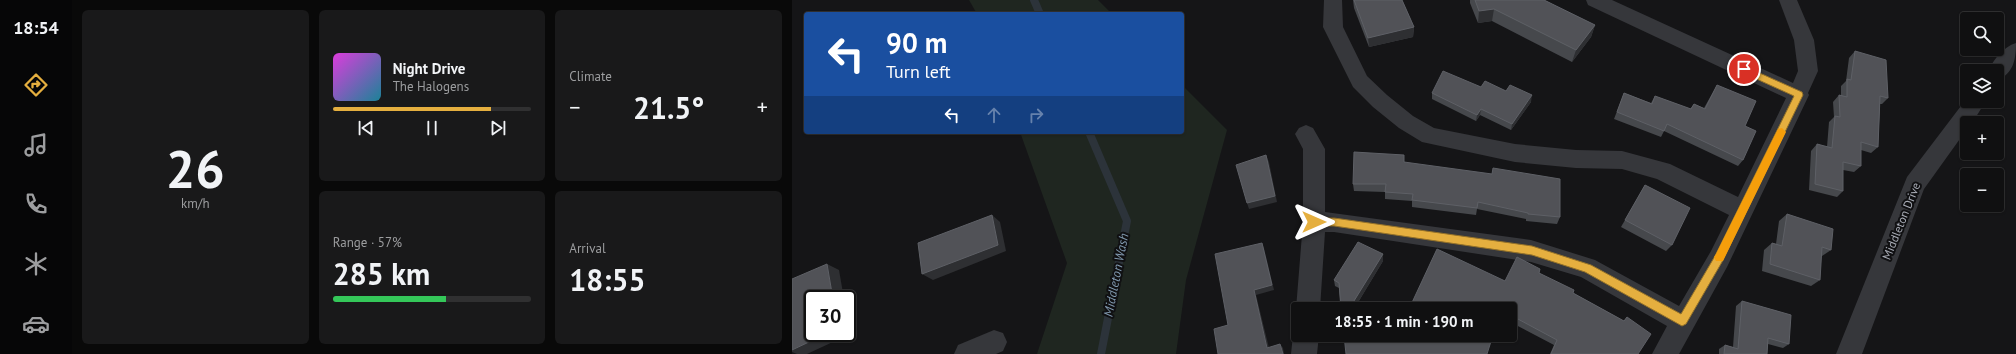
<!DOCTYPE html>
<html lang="en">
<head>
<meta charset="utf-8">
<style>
  :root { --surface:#101011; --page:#19191a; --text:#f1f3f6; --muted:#9c9d9f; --line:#303031; --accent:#e5af3f }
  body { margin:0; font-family:"PT Sans",sans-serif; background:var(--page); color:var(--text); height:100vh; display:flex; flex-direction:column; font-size:15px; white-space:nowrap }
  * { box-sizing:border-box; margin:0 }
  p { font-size:13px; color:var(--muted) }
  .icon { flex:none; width:22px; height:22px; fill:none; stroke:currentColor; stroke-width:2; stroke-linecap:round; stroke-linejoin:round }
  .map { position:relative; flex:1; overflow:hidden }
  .drawer { display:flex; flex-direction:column; gap:10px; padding:10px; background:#090909; width:720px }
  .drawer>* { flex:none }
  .banner { position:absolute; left:12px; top:12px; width:380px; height:122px; border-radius:4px; box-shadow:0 1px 3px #0004,0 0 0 1px var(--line); background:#1a4fa0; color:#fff; overflow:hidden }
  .buttons { position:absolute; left:1168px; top:12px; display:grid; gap:8px }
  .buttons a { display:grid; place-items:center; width:44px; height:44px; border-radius:4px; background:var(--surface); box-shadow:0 1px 3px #0004,0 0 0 1px var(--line); font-size:20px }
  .speed { position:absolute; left:12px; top:290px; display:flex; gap:8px; font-size:20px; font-weight:700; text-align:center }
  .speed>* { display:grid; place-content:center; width:52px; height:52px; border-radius:50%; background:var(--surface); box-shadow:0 1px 3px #0004,0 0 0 1px var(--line); line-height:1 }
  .speed .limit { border:2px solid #111; border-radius:6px; background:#fff; color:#111 }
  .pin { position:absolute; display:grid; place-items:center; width:34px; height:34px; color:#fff; margin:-17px; border:2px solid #fff; border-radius:50%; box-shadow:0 1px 4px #0007 }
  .me { position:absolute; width:44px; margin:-22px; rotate:90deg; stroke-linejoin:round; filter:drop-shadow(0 0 3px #0008) }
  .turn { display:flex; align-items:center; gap:14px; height:84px; padding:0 16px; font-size:18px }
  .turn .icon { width:52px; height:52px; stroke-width:2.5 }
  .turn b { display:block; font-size:28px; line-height:34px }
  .lanes { display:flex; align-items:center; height:38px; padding:0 16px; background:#0003; justify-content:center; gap:20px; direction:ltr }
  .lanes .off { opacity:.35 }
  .big { font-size:30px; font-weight:800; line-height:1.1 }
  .drawer .widget { flex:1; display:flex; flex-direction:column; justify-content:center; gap:6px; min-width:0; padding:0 14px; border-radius:6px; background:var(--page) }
  .drawer .dial { align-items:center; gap:0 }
  .dial b { font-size:52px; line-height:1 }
  .song { display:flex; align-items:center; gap:12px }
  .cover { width:48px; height:48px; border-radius:6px; background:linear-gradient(135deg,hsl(300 70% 55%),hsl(190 70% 35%)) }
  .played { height:4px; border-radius:2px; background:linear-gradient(90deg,var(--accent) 80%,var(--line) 80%) }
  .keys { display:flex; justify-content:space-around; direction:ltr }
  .heat { display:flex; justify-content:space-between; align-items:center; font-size:22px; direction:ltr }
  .charge { height:6px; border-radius:3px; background:linear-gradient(90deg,#34c759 57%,var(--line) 0) }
  .drawer .tiles { flex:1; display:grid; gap:10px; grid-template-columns:repeat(3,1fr) }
  .widget:first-child { grid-row:span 2 }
  .trip { position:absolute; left:499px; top:302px; width:226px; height:40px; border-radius:4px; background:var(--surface); box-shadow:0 1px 3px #0004,0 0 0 1px var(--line); font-weight:800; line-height:40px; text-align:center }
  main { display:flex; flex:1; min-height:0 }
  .menu { display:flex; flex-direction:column; width:72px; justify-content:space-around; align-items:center; background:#060607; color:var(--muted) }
  .menu .icon { width:28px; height:28px }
  .menu .on { color:var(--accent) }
  .menu b { font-size:18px; color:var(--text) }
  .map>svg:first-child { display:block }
  .green { fill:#1f2620 }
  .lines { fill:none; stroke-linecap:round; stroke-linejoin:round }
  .stream { stroke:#2c333a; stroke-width:8 }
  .minor { fill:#36373b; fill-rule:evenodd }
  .wall { fill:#46484c }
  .shaded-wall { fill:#2e2f32 }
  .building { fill:#515257; stroke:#5e6066 }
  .route { fill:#e5af3f; stroke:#957229 }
  .slow { fill:#f59e0b }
  .labels { text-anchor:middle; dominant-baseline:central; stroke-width:4; stroke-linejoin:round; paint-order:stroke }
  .street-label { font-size:12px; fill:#a8acb6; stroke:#101012 }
  .water-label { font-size:13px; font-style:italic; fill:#8199af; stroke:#101012 }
</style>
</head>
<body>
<main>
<nav class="menu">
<b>18:54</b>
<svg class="icon on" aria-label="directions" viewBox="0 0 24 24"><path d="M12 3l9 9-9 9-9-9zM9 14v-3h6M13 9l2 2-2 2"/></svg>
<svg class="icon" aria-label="music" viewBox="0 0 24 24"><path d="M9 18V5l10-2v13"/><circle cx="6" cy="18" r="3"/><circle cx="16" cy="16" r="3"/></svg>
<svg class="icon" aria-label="phone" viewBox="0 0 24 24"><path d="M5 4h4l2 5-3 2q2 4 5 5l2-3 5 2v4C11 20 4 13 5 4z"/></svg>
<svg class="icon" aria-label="climate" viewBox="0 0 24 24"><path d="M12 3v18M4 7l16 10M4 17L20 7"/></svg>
<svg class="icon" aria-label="car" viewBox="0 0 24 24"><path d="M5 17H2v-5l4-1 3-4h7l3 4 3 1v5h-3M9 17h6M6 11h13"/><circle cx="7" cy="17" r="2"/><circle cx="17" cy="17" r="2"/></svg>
</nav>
<section class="drawer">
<div class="tiles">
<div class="widget dial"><b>26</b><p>km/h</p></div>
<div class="widget">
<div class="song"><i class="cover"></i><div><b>Night Drive</b><p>The Halogens</p></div></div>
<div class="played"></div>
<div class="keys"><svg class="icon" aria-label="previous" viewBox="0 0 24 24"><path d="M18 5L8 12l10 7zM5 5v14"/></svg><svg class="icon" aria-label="pause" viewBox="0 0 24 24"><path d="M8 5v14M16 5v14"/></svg><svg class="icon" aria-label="next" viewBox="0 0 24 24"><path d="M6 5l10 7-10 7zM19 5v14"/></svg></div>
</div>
<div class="widget"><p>Climate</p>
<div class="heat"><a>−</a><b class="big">21.5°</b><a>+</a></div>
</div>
<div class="widget"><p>Range · 57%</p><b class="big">285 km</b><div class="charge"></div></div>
<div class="widget"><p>Arrival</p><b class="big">18:55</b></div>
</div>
</section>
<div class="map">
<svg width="1224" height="354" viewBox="0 0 1224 354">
  <rect width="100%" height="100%" fill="#151517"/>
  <g class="green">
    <path d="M177,0H306L320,14H185Z"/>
    <path d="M390,85L435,130L394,280L384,354H245L275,263L228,132H390Z"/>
  </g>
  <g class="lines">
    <g class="stream">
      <path d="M242,0L248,14"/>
      <path d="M297,132L335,221L309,354"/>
    </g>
    <g class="minor">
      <path d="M532,0H550L551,27L575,76L595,95L621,116L642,128L723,144L784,150L830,151L878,164L946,197L994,98L796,5L794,0H820L1001,83L1006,71L1002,40L987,0H1005L1022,40L1026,71L1016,93L1017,95L935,267L887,354H860L875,326L789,277L739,262L542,232H533L528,309H506V314L504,309L511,222V149L503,134L507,128L514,125L521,128L533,149V212L739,240L803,260L887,306L919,251L937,215L865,179L830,169L784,168L723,162L630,142L607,128L581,107L561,87L531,27Z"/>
      <path d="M1224,43C1224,58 1222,74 1205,80V71H1196C1202,59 1211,47 1224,43Z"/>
      <path d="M1175,98V101H1194L1180,123H1175V129L1132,189L1070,354H1044L1115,177Z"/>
      <path d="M505,326L506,335H527L525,354H499L501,335Z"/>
      <path d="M202,330L211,333L215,342L211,351L204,354H162L166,345Z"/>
    </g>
  </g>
  <g class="wall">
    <path d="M561,0H610L622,27L621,37L577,47L562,8Z"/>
    <path d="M678,0H752L803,25L799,37L780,62L700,21L686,23L678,3Z"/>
    <path d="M1063,51L1096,98L1090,104H1088L1086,147L1079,153L1069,150V166L1062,172L1051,170V191L1045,197L1017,190L1019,151L1025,144L1035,147L1037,122L1042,117L1041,102L1047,95H1049V86L1054,81L1057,58Z"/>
    <path d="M925,85L953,126L951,160L946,166L872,131L869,137L822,119L832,93L859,103L863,96L898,109L902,104L912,108Z"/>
    <path d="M689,87L739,102L719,130L688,115L684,121L640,99V93Z"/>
    <path d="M612,162L768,217L765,224L734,221V219L685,209L684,215L620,207V201L593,199V192L562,191L561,184Z"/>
    <path d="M853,185L880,245L874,251L829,227Z"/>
    <path d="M995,214L1039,250L1030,256H1029L1028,280L1019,286L970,271L972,250L980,243L984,244L987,221Z"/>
    <path d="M591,254V261L562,309H549L547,288L543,286L542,280Z"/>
    <path d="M747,273L781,293L832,321L835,317L846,354H758L762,345L722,324L719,331L718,330V309L713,281Z"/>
    <path d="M950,301L997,344L991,348L976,344L975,354H927V349L933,345L941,347L944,306Z"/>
  </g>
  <g class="shaded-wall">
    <path d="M702,9L700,21L686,23L687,11Z"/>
    <path d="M803,25L799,37L780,62L784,50Z"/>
    <path d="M622,27L621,37L577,47L576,38Z"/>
    <path d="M740,95L739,102L719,130L720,124Z"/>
    <path d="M689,109L688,115L684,121L685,115Z"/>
    <path d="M474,155L477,162L485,202L457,209L455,203Z"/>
    <path d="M200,215L208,222L214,251L141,280L130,274Z"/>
    <path d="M470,243L472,248L482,290L464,295L478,352L475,348L462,290Z"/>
    <path d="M591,254V261L562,309H557Z"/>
    <path d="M35,264L47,270L52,299H41Z"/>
    <path d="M55,317L58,334L15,354H5L0,352V350L36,333H55Z"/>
    <path d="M488,344L491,348L492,354H491Z"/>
  </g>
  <g class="building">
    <path d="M562,0H610L622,27L576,38Z"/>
    <path d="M683,0H752L803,25L784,50L702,9L687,11Z"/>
    <path d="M1063,51L1094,60L1096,98L1088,96L1086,147L1069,142V166L1051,162V191L1023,184L1025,144L1040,148L1043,116L1048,117L1047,95L1055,97V79L1059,80Z"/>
    <path d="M651,71L689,87L693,81L714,91L718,85L740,95L720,124L689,109L685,115L640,93Z"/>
    <path d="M925,85L964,101L953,126L964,131L951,160L875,124L872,131L825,112L832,93L860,104L863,96L899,109L902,104L913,109Z"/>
    <path d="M562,152L612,155V162L700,174L701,168L768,179V217L736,214V213L686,202L685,208L620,200L621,194L593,192L594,184H561Z"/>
    <path d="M474,155L483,196L455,203L444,165Z"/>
    <path d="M853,185L898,208L880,245L833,220Z"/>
    <path d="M995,214L1041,229L1039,250L1030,247L1028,280L978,264L980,243L990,246Z"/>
    <path d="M200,215L206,245L130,274L126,243Z"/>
    <path d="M566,242L591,254L557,309H549L547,283L542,280Z"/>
    <path d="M470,243L480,285L462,290L475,348L488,344L491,354H426L422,329L436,325L423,254Z"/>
    <path d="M645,249L713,281L725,257L748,269L747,273L782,290L781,293L832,321L835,317L859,334L846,354H759L765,340L724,318L721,325L718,324V309H617Z"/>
    <path d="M35,264L41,299H21V333H36L0,350V279Z"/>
    <path d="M950,301L999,315L997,344L976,338L975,354H932L933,345L946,349Z"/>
    <path d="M552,335H701L695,354H554Z"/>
  </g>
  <path class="route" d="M952,66L1010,92L1011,95L930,262L894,324L890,326L793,272L740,255L542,226H522L517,222L522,218H542L740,246L799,265L889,314L923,256L1002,96L949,72L948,69Z"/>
  <path class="slow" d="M990,128L994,132L931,261H924L922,257L924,254L986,129Z"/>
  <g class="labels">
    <g class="street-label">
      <text transform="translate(1109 221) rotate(-68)">Middleton Drive</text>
    </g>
    <g class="water-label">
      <text transform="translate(324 275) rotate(-79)">Middleton Wash</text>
    </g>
  </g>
</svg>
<div class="buttons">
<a><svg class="icon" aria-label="search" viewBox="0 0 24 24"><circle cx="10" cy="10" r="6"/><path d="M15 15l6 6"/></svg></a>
<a><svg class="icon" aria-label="layers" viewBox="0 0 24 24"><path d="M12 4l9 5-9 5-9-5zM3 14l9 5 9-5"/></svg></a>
<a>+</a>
<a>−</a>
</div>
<div class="speed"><div class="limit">30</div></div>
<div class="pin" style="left:952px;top:69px;background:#d93025"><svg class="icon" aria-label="arrive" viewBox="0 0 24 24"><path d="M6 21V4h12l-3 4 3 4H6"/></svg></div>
<svg class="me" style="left:522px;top:222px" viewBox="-20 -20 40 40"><path d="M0-17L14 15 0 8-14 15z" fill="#e5af3f" stroke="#fff" stroke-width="4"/></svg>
<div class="trip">18:55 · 1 min · 190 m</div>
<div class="banner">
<div class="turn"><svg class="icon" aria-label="left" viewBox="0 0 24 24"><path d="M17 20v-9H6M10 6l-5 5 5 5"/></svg><div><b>90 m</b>Turn left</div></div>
<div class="lanes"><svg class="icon" aria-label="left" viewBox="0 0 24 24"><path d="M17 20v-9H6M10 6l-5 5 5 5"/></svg><svg class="icon off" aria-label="ahead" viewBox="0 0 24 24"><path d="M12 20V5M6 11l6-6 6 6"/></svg><svg class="icon off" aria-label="right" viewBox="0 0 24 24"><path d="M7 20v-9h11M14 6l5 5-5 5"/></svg></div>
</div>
</div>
</main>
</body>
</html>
